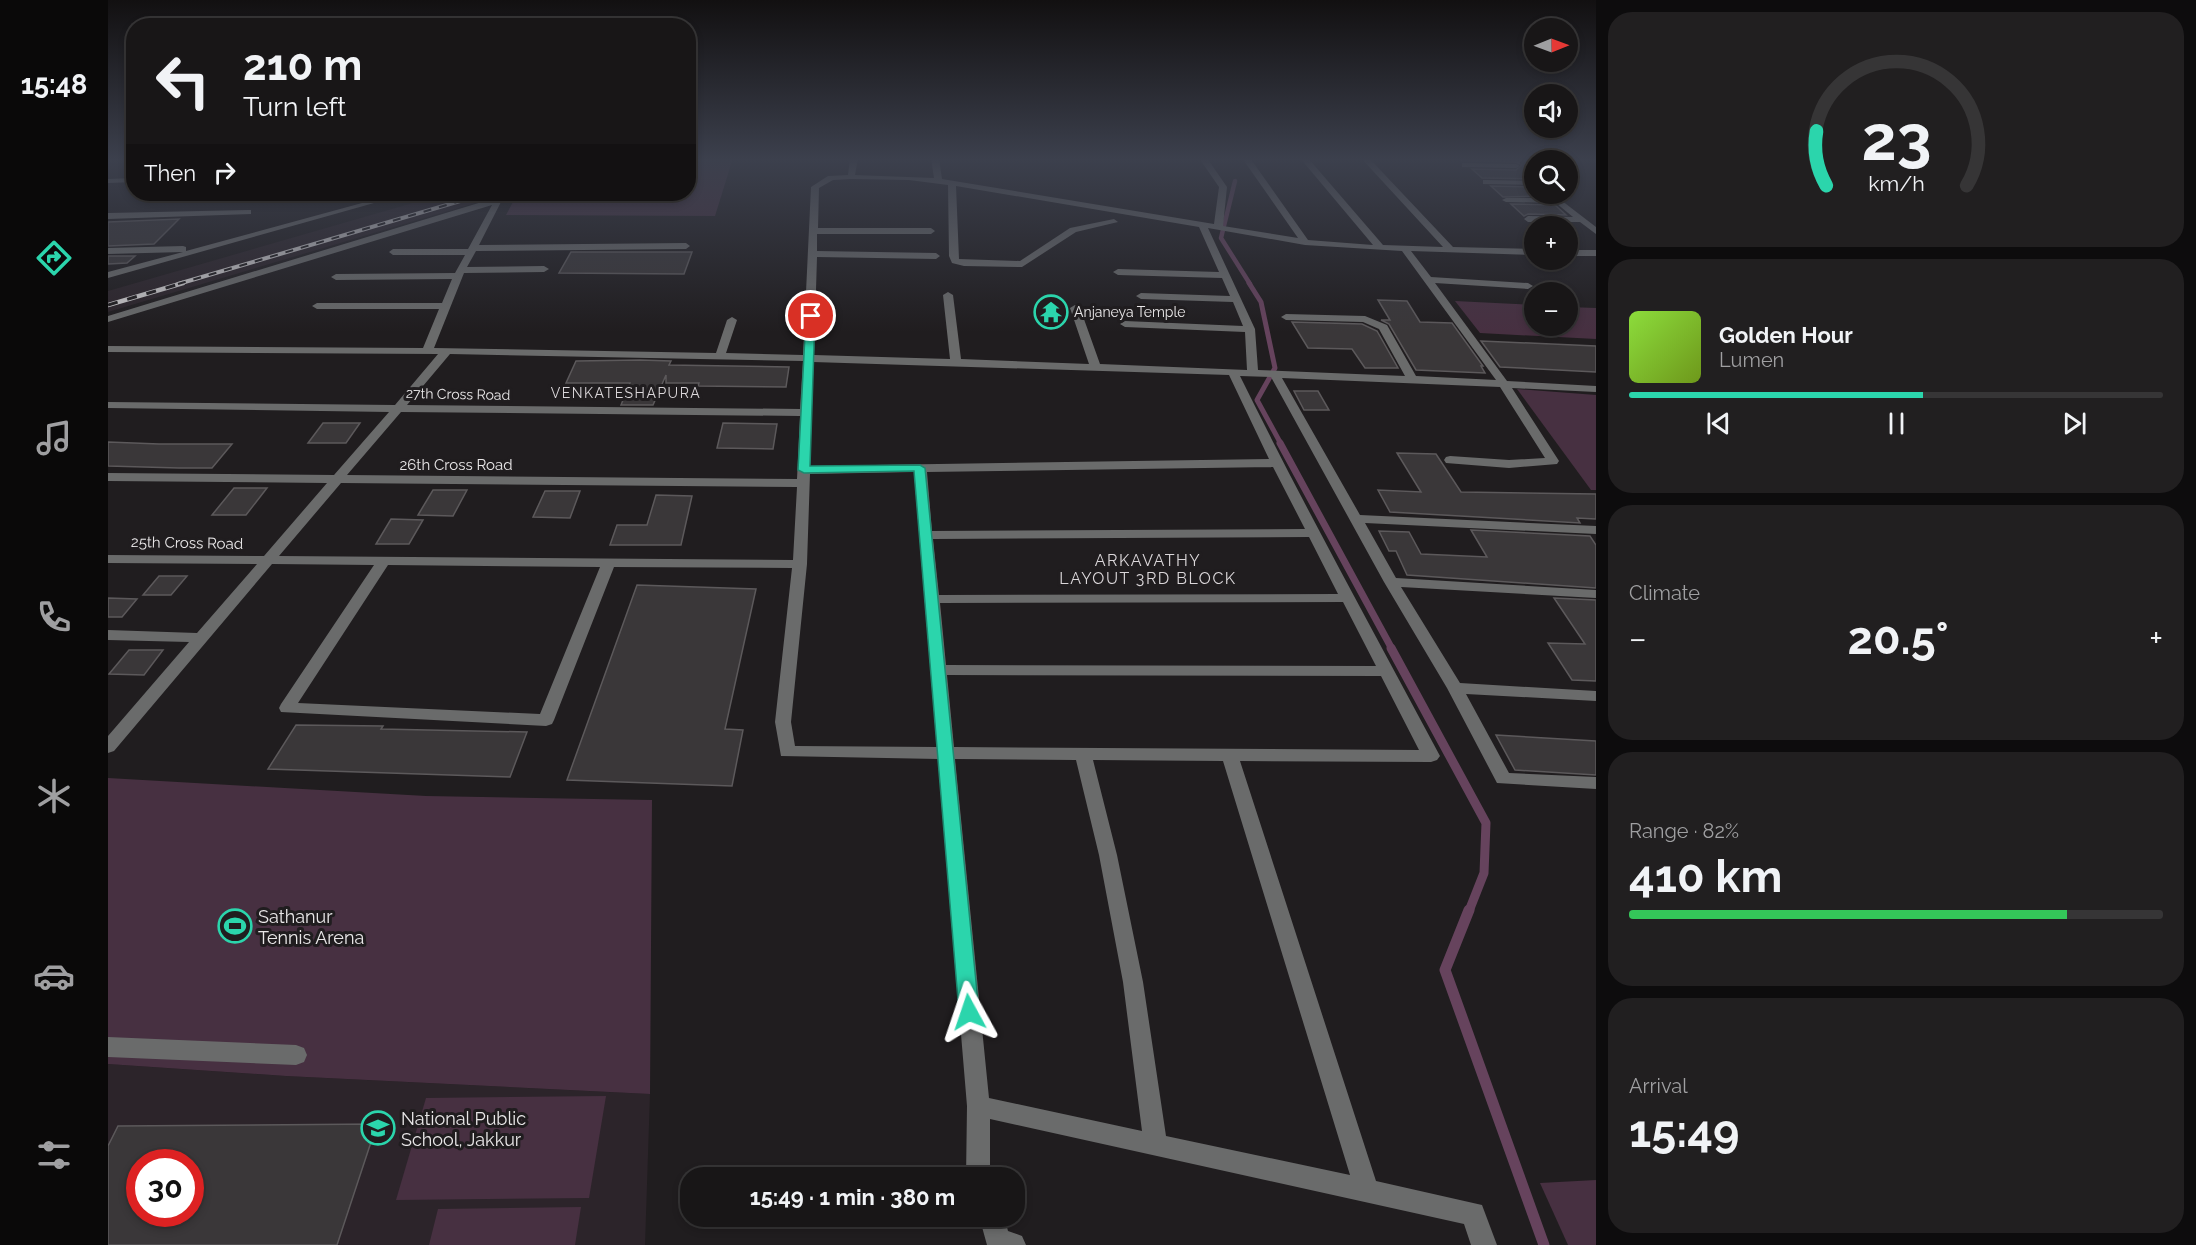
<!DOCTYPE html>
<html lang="en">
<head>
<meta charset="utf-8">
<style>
  :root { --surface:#181617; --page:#211f20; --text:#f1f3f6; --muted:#9f9fa1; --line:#363536; --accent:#2bd5ac }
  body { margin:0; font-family:Raleway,sans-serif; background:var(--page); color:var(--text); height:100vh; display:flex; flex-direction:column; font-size:22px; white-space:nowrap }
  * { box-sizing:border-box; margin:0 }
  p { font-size:20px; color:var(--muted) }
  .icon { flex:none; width:33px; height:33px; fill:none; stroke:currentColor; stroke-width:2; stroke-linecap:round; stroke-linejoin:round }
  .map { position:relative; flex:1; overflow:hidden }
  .side { display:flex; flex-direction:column; gap:12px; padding:12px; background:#0d0c0d; width:600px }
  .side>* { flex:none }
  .guide { position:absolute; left:18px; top:18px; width:570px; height:183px; border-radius:24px; box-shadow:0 3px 9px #0003,0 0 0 2px var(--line); background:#181617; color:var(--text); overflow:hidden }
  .needle { width:39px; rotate:89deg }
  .tools { position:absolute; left:1416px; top:18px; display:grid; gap:12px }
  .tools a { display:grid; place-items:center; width:54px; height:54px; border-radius:50%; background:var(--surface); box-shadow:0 3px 9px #0003,0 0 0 2px var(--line); font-size:30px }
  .speed { position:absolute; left:18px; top:1149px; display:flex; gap:12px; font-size:30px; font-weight:700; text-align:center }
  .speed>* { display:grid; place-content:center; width:78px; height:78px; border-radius:50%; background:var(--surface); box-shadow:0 3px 9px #0003,0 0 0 2px var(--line); line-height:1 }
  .speed .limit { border:9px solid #d22; background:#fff; color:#111 }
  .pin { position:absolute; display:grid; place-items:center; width:51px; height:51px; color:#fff; margin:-26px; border:3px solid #fff; border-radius:50%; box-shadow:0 2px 6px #0007 }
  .me { position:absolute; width:66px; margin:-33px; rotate:355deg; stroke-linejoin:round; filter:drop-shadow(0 0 4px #0008) }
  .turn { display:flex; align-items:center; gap:21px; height:126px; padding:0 18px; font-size:27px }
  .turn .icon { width:78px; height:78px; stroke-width:2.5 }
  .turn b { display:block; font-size:42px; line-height:51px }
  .then { display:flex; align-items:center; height:57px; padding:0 18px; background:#0003; gap:12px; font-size:22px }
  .big { font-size:45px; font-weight:700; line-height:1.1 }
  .side .tile { flex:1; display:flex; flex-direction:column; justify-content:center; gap:9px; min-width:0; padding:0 21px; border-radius:24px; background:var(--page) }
  .side .dial { align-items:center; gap:0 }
  .dial svg { height:156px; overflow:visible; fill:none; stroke:var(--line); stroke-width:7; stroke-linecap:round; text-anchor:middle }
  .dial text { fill:var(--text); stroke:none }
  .song { display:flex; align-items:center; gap:18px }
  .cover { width:72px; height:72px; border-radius:9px; background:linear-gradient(135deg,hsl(90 70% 55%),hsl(80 70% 35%)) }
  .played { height:6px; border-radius:3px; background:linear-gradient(90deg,var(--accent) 55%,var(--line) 55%) }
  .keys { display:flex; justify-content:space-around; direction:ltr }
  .heat { display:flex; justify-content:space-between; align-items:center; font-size:33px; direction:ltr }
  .charge { height:9px; border-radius:4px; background:linear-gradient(90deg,#34c759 82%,var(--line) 0) }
  .trip { position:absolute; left:572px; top:1167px; width:345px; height:60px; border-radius:24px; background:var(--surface); box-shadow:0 3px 9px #0003,0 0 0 2px var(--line); font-weight:700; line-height:60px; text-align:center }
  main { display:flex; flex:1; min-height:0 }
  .tab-bar { display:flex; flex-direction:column; width:108px; justify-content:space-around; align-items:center; background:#0a0909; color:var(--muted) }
  .tab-bar .icon { width:42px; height:42px }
  .tab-bar .on { color:var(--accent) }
  .tab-bar b { font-size:27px; color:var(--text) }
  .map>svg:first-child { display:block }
  .built { fill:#2c242a; fill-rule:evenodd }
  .green { fill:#473041 }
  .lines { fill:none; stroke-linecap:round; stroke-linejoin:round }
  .stream-far4 { stroke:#66435d; stroke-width:4.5 }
  .stream-far3 { stroke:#66435d; stroke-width:5 }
  .stream-far2 { stroke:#66435d; stroke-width:7 }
  .stream-far1 { stroke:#66435d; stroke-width:9 }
  .stream { stroke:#66435d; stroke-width:11 }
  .building { fill:#3a3739; stroke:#5c595b; stroke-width:1.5; fill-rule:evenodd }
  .minor { fill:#6a6b6b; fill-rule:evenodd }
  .rail-far1-casing { stroke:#cecccd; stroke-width:4 }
  .rail-casing { stroke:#cecccd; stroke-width:4.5 }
  .rail-far1 { stroke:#201d1f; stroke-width:2; stroke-dasharray:8; stroke-linecap:butt }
  .rail { stroke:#201d1f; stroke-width:3; stroke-dasharray:10; stroke-linecap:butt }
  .route { fill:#2bd5ac; stroke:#1c8a70; stroke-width:1.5 }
  .labels { text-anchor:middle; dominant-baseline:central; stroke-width:6; stroke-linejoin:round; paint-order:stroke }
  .far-poi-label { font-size:14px; fill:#e9e7e8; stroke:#201d1f; text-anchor:start }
  .far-neighbourhood-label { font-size:14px; letter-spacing:1.5px; fill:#dbd7da; stroke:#201d1f }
  .far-street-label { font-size:14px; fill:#e9e7e8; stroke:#201d1f }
  .street-label { font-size:15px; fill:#e9e7e8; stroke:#201d1f }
  .neighbourhood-label { font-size:16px; letter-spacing:1.5px; fill:#dbd7da; stroke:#201d1f }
  .near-poi-label { font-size:18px; fill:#e9e7e8; stroke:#201d1f; text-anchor:start }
</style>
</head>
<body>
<main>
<nav class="tab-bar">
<b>15:48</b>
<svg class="icon on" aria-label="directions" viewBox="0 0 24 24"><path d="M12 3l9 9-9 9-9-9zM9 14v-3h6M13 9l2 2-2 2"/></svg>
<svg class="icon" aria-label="music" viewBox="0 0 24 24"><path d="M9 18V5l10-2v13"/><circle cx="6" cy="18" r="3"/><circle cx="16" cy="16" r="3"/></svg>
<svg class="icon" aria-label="phone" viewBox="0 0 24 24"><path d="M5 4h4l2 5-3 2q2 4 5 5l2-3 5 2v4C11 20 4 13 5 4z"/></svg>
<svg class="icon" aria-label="climate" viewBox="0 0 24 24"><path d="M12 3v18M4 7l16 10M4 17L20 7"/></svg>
<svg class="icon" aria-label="car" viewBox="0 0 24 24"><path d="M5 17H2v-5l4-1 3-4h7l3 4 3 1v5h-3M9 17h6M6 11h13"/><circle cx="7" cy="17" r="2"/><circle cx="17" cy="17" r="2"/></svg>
<svg class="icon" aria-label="filters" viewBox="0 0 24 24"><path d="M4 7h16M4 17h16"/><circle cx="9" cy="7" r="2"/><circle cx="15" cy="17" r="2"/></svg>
</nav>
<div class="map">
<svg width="1488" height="1245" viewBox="0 0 1488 1245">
  <rect width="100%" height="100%" fill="#201d1f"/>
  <g class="built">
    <path d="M336,194H397L0,312V291Z"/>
    <path d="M0,1064L178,1076L542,1094L537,1245H0ZM32,1162H82V1214H32Z"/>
  </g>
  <g class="green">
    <path d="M581,158H625L607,216L398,215L406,200L430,194H580Z"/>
    <path d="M1347,301L1426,305V326H1460V307L1488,308V339L1372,333Z"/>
    <path d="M1409,389L1488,395V490H1483Z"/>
    <path d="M0,778L318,796L544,800L542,1094L178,1076L0,1064Z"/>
    <path d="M498,1096L481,1198L288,1200L318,1098Z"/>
    <path d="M1488,1180V1245H1460L1432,1183Z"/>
    <path d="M473,1207L467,1245H321L330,1209Z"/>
  </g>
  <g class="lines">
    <path class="stream-far4" d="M1127,181L1113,238L1142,284"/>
    <path class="stream-far3" d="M1141,283L1153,302L1167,368L1149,400L1173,444"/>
    <path class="stream-far2" d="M1172,443L1284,649"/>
    <path class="stream-far1" d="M1283,648L1378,823L1376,873L1361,911"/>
    <path class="stream" d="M1361,910L1337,970L1436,1245"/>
  </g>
  <g class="building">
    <path d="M1351,158H1426V179L1374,178L1364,169L1408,170L1414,165L1408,162L1354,161Z"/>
    <path d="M1383,186L1426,187V194L1435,196L1395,197Z"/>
    <path d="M1403,204L1447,205L1458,215L1420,214L1416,216Z"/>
    <path d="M71,219L46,244L0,246V222Z"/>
    <path d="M463,252H584L576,274L451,273Z"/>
    <path d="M0,256H27L19,263L0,264Z"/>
    <path d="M1270,300L1299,301L1312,322L1344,323L1375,366H1373L1377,373L1308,370L1281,324L1273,320H1282Z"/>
    <path d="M1184,322L1254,324L1269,331L1290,368H1257L1244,349L1200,348Z"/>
    <path d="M1373,341L1488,346V372L1392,367Z"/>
    <path d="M532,360L563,361L561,365L681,367L678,387L590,386L591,383H558V375L545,405H513L522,383H458L468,361Z"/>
    <path d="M1186,391H1210L1221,410H1196Z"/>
    <path d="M215,423H252L238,443H200Z"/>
    <path d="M615,423L669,424L665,449L609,448Z"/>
    <path d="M0,442L51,444H124L104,468H71L0,466Z"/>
    <path d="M1289,453L1328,454L1353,492L1488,494V519L1469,518L1472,523L1282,512L1270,490L1313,492Z"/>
    <path d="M126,488H159L138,515H104Z"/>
    <path d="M325,490H359L345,516L310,515Z"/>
    <path d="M437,491H472L462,518L425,517Z"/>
    <path d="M548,495L584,496L573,545H502L509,525H539Z"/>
    <path d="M283,519L315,520L301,544H268Z"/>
    <path d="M1363,530L1482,536L1488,545V588L1299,575L1288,551H1281L1271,531L1301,532L1313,554L1379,557Z"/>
    <path d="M51,576H79L63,595H35Z"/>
    <path d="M529,585L648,589L617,729L635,730L624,786L459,780Z"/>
    <path d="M0,598L29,599L14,617H0Z"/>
    <path d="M1446,598L1488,600V681L1464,680L1440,643L1477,644Z"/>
    <path d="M21,650H55L36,675L1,674Z"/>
    <path d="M188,725L275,726L273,729L419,732L402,777L160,769Z"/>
    <path d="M1388,735L1488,741V775L1407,770Z"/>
    <path d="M269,1124L229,1245H0V1146L10,1126ZM32,1162H82V1214H32Z"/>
  </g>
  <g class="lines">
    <g class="minor">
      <path d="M742,158H750L747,175L826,178L823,158H831L834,179L1106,224L1111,187L1091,158H1099L1119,187L1115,226L1190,238L1134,158H1142L1200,240L1265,245L1192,158H1200L1275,245L1335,247L1253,158H1261L1345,247L1426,249V255L1303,251L1323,277L1420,283L1425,286L1420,289L1327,283L1399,381L1488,386V392L1404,388L1451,461L1449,464L1401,468L1338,463L1336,460L1338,457L1342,456L1401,460L1437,458L1392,387L1174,378L1252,515L1488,526V534L1257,523L1288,578L1488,590V598L1293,587L1352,683L1488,691V701L1358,694L1401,773L1488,777V789L1389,783L1339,688L1276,582L1163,377L1132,376C1196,506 1264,629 1332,756L1329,760L1323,762L1132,761L1268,1181L1374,1205L1389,1245H1363L1356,1224L882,1119V1178H858L859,1106L830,759L673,756L667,722L684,568L506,567L446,720L444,724L438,726L173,712L171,708L173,704L266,565L164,564L6,751L0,753V736L81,642L0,640V630L89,633L149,564L0,563V555L156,556L219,483L0,481V473L226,475L281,412L0,408V402L287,405L330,354L0,352V346L315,348L331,309H209L204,306L209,303H334L344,279L228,280L223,277L228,274L347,273L357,255H285L281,252L285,249H360L384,205L0,322V316L387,198L404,194H415L393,202L371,245L578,243L582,246L578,249L368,251L359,267L436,266L441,269L436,272L356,273L326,348L608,353L619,320L624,317L629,320L618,353L695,355L703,187L720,176L740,175ZM743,179L801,180L840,185L841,256L844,263L856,266L914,267L968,232L1010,222L1006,219L962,228L912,261L851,259L848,186L1091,227L1111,272L1010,269L1005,272L1010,275L1114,278L1122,296L1033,293L1028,296L1033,299L1125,302L1135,326L1017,321L1012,324L1017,327L1137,332L1139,370L992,364L972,308L967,305L962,308L981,364L853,359L845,295L840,292L835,295L842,359L706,355L709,257L828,259L832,256L828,253L709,251V234H823L827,231L823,228H710L711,188L725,180ZM1100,228L1197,245L1294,251L1388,380L1308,376L1279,325L1257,316L1178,314L1173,317L1178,320L1255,322L1271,329L1297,376L1150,370L1147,329ZM342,354L695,361L692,409L299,405ZM705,362L1121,375L1161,459L702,466ZM293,412L692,416L689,479L239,475ZM1165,467L1197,529L824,531L819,472ZM806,472L829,747L687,746L683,722L699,564L702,474ZM233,483L689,487L685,560L171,556ZM1201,537L1230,594L831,595L825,539ZM280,565L492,567L432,714L190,703ZM1235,602L1268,666L838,665L832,603ZM839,675L1273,676L1311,750L846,747ZM847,759L968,760L991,855L1015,982L1034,1131L881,1098ZM985,760L1115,761L1242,1175L1058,1136L1035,982L1009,855Z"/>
      <path d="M1357,163L1408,164L1412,166L1408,168L1354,167V163Z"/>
      <path d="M26,178V182L0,183V179Z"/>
      <path d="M1378,180L1426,181V185L1375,184V180Z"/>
      <path d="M287,194H298L0,278V272L75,252L0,254V248L75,246L78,247V251Z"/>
      <path d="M1437,194H1445L1488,227V234L1472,222H1420L1416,219L1420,216L1465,217L1448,203L1398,202L1394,200L1398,198H1442Z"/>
      <path d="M140,210H143V214L0,219V213Z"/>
      <rect x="1460" y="250" width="28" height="6"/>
      <path d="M0,1037L188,1045L196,1048L199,1055L196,1062L188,1065L0,1057Z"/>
      <path d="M871,1216H896L900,1231L914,1236L918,1245H879Z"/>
    </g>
    <g class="rail-far1-casing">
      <path id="rail-far1" d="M70,284L376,194"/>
    </g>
    <g class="rail-casing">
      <path id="rail" d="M0,305L75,283"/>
    </g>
    <use href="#rail-far1" class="rail-far1"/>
    <use href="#rail" class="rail"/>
  </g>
  <linearGradient id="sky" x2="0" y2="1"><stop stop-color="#121011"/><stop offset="0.48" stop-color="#3c404d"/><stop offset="1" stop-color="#3c404d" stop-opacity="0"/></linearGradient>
  <rect width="1488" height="332" fill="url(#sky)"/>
  <path class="route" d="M703,313L707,316L702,466L812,465L817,468L871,1012L868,1018L861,1021L854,1018L851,1012L806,471L696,473L690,470L698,316Z"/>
  <defs>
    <g id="temple-ring" transform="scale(1.725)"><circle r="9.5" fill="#201d1f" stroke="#2bd5ac" stroke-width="1.5"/><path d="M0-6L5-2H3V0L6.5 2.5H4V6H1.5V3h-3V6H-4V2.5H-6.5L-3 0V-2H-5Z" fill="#2bd5ac"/></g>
    <g id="stadium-ring" transform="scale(1.725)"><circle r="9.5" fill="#201d1f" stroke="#2bd5ac" stroke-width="1.5"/><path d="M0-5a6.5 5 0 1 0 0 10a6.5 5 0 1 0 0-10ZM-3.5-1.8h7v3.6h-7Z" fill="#2bd5ac"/></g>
    <g id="school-ring" transform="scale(1.725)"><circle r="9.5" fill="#201d1f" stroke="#2bd5ac" stroke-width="1.5"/><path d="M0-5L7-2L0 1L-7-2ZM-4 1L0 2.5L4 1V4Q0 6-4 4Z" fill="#2bd5ac"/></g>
  </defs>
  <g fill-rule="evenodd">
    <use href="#temple-ring" x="943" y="312"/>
    <use href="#stadium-ring" x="127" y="926"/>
    <use href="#school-ring" x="270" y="1128"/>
  </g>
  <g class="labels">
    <g class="far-poi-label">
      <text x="966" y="312">Anjaneya Temple</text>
    </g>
    <g class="far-neighbourhood-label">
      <text x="518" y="393">VENKATESHAPURA</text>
    </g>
    <g class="far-street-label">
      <text transform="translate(350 394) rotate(1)">27th Cross Road</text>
    </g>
    <g class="street-label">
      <text x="348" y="465">26th Cross Road</text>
      <text transform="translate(79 543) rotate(1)">25th Cross Road</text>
    </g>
    <g class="neighbourhood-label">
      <text x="1040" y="560">ARKAVATHY<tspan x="1040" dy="18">LAYOUT 3RD BLOCK</tspan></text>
    </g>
    <g class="near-poi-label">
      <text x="150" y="916">Sathanur<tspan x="150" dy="21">Tennis Arena</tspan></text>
      <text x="293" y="1118">National Public<tspan x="293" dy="21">School, Jakkur</tspan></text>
    </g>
  </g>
</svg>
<div class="tools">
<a><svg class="needle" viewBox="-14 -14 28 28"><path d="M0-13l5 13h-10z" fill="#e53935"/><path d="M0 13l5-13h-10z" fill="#9f9fa1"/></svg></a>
<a><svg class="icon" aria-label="sound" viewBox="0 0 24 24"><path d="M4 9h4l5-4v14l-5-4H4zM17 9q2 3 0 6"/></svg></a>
<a><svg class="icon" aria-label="search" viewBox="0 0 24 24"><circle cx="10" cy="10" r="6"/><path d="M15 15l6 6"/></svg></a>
<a>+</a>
<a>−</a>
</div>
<div class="speed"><div class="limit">30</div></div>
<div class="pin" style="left:703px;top:316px;background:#d93025"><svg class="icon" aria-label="arrive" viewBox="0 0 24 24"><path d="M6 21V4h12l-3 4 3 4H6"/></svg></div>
<svg class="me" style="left:861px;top:1012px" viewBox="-20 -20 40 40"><path d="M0-17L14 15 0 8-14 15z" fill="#2bd5ac" stroke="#fff" stroke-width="4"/></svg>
<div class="trip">15:49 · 1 min · 380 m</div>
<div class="guide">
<div class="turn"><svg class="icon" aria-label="left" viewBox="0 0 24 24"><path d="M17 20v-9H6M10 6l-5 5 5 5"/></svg><div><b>210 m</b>Turn left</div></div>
<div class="then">Then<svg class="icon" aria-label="right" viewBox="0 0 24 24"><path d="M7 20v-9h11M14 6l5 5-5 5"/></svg></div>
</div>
</div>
<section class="side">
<div class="tile dial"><svg viewBox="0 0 100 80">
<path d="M14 69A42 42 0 1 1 86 69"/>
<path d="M14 69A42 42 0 0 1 9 41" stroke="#2bd5ac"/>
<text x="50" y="56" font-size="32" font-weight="700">23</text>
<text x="50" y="72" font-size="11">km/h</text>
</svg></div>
<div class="tile">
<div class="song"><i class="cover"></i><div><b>Golden Hour</b><p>Lumen</p></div></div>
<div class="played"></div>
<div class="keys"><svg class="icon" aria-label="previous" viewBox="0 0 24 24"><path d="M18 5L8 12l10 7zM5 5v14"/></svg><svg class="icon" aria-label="pause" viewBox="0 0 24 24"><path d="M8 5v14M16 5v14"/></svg><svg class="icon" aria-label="next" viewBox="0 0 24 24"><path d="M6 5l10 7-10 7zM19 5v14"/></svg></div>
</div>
<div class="tile"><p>Climate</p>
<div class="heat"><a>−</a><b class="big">20.5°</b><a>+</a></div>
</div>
<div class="tile"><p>Range · 82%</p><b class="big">410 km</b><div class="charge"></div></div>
<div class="tile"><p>Arrival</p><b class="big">15:49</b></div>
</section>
</main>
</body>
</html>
